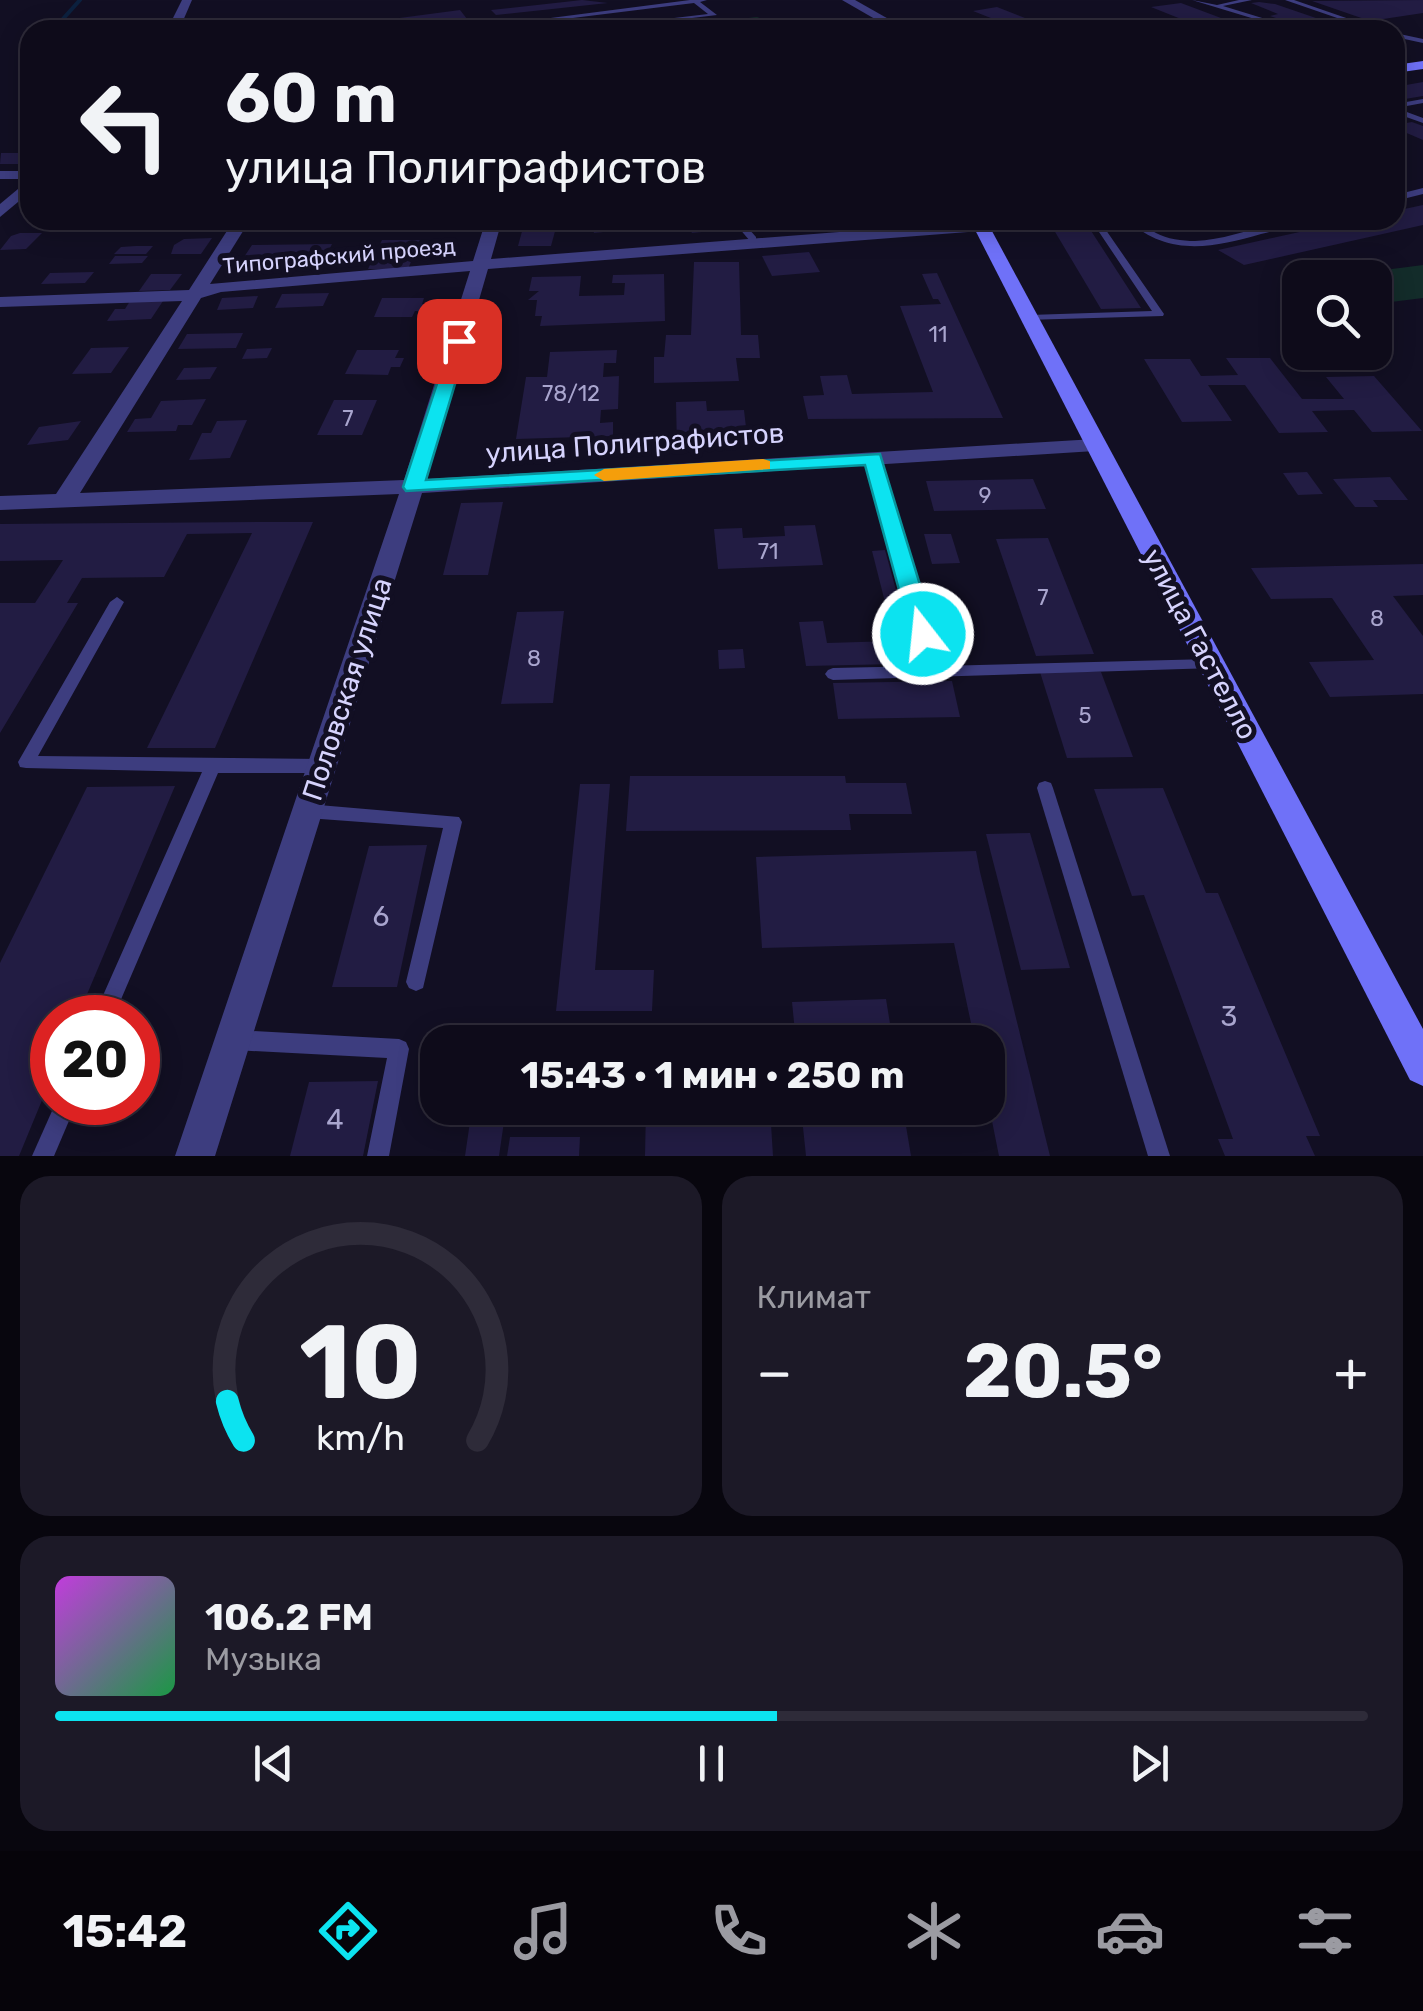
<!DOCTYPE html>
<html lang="ru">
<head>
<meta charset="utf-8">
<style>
  :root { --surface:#0e0b1a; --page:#1c1927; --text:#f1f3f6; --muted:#9b9ba2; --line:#2e2b39; --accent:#0ce3f0 }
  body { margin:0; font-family:Rubik,sans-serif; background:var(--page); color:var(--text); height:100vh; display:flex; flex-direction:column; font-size:38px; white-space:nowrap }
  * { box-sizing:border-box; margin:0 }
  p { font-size:32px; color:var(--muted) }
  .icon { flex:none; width:55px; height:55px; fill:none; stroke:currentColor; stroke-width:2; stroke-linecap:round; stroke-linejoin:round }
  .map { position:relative; height:1156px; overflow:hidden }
  .details { display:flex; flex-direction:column; gap:20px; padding:20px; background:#08060e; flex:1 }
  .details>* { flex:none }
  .hud { position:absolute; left:20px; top:20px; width:1385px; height:210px; border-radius:30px; box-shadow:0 5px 25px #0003,0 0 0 2px var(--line); background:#0e0b1a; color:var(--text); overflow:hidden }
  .tools { position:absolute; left:1282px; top:260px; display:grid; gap:20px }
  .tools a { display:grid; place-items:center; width:110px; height:110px; border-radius:20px; background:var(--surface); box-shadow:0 5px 25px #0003,0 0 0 2px var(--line); font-size:50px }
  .speed { position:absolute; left:30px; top:995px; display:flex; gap:20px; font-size:50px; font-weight:700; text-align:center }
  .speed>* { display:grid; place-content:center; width:130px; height:130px; border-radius:50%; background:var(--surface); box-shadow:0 5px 25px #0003,0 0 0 2px var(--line); line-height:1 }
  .speed .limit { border:15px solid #d22; background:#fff; color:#111 }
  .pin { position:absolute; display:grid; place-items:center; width:85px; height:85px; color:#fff; margin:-42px; border-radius:20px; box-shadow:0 5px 15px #0006 }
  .me { position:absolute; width:110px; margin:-55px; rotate:344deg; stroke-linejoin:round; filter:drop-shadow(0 0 8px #0008) }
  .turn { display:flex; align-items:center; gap:35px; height:210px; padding:0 40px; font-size:45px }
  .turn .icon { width:130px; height:130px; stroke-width:2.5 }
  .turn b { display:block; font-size:70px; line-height:85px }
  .big { font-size:75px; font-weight:700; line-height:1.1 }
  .details .widget { flex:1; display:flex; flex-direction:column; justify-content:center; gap:15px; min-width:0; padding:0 35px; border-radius:30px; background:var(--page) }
  .details .dial { align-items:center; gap:0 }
  .dial svg { height:260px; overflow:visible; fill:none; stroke:var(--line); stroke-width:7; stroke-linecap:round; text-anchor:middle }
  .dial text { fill:var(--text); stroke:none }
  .song { display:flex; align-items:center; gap:30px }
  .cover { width:120px; height:120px; border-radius:15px; background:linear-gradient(135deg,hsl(290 70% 55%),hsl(140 70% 35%)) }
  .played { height:10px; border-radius:5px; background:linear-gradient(90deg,var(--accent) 55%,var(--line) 55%) }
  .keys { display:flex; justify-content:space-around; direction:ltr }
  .heat { display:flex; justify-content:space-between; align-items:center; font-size:55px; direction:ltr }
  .details .tiles { flex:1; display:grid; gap:20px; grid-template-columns:1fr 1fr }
  .widget:last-child { grid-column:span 2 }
  .trip { position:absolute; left:420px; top:1025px; width:585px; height:100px; border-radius:30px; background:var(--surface); box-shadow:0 5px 25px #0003,0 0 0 2px var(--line); font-weight:700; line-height:100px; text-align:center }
  .dock { display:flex; height:160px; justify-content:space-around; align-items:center; background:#06040a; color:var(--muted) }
  .dock .icon { width:70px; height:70px }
  .dock .active { color:var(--accent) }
  .dock b { font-size:45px; color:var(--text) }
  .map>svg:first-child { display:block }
  .green { fill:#132c2a }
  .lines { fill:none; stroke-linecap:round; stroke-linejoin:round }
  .stream { stroke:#0c213f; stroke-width:4 }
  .building { fill:#221c43 }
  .service { fill:#3d3d7f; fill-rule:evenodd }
  .minor { fill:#3d3d7f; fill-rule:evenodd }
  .secondary { fill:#6f71f8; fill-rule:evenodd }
  .route { fill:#0ce3f0; stroke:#08949c; stroke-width:2.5 }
  .slow { fill:#f59e0b }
  .labels { text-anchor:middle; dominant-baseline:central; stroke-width:10; stroke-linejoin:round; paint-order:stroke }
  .far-street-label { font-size:22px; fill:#d6d3fd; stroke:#120f23 }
  .number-label { font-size:22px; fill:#a9a5ce }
  .street-label { font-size:28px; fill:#d6d3fd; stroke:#120f23 }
  .near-number-label { font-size:28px; fill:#a9a5ce }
</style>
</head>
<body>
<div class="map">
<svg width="1423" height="1156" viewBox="0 0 1423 1156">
  <rect width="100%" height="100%" fill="#120f23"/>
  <g class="green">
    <path d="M757,17L785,28L643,30Z"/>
    <path d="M1423,265V298L1375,304V278L1330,277Z"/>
  </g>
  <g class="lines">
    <path class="stream" d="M53,30L80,0"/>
  </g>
  <g class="building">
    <path d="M582,0L608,3L496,15L491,10Z"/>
    <path d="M1423,0V13L1370,21L1312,1Z"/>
    <path d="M1259,2L1275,4L1351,30H1311L1270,16L1278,14L1251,3Z"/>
    <path d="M1181,3L1237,24L1206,29L1151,7Z"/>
    <path d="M997,7L1043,25H1039L1050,30H1021L973,11Z"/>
    <path d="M460,10L467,19L366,30H309Z"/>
    <path d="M1263,22L1283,30H1227L1226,28Z"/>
    <path d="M1423,82V96L1405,99L1395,95V87Z"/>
    <path d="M1412,122L1423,126V140L1395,128V125Z"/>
    <path d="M1,153H30L18,164H0Z"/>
    <path d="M1423,205V225L1244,265L1218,250L1354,220H1395V211Z"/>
    <path d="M65,220H105L99,227L58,228Z"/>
    <path d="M188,220H224L217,231L187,232L192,224H185Z"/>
    <path d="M254,220H281L276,228L249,229Z"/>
    <path d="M590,220H638L642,228L594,233Z"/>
    <path d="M685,220H716L722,230L692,233Z"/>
    <path d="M1048,220H1084L1141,308L1101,309Z"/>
    <path d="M524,224H557L551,246H518Z"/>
    <path d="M20,233H42L26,249L0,250L11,236Z"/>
    <path d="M212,238L201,254H171L174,245L184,239Z"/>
    <path d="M382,240H420L408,269H368Z"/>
    <path d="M332,244L323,262L240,263L252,245Z"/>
    <path d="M136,246H153L146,254H114L121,247Z"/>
    <path d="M809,252L820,272L772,276L762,256Z"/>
    <path d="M115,256H148L142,263L109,264Z"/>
    <path d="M694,262H739L741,335H758L760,358H736L739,381L654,383V357H664L666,335H691Z"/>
    <path d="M94,272L85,283L41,284L50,273Z"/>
    <path d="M937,273L1003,418L808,419L803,396L824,395L820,376L847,375L852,394L933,392L900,306L941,304L938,299H933L922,274Z"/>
    <path d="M151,274H182L170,290L139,291Z"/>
    <path d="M664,274L665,321L540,326L542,316H535L537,300H528L539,291H529L532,277L581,276L579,296L624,295L625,283H612L613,275Z"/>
    <path d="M329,293L323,306L275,308L282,294Z"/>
    <path d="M258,296L253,308L217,310L222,298Z"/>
    <path d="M382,298H424L422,304H430L428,311H415L412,317H374Z"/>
    <path d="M130,301H163L151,319L107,321L115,309H125Z"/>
    <path d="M243,333L236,348L178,349L187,334Z"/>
    <path d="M129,347L111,373L72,374L91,348Z"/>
    <path d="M272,348L267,358L242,359L247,349Z"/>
    <path d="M357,350H399L395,358H404L400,367H391L388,375L345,374Z"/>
    <path d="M617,350L616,363H604L603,377L619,376L618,409L601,410L600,423L613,422V436L516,439L526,377H547L550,352Z"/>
    <path d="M1226,358H1270L1302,399H1344L1326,377L1374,376L1422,431L1372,432L1354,410L1312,411L1328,432L1279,433L1245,385H1208L1232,421L1182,422L1144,359H1190L1201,376L1238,375Z"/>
    <path d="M217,367L210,379L176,380L184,368Z"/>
    <path d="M206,399L192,425H178L176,431L127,432L135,419L151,418L161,401Z"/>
    <path d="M334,400H377L362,435H317Z"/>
    <path d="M706,401L707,411L744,410L748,445L677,447L676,402Z"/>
    <path d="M247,420L230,458L189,460L202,433H211L217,421Z"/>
    <path d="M81,421L68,440L27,445L39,427Z"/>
    <path d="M1307,472L1323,494L1298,495L1283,473Z"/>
    <path d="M1390,477L1408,500H1373L1378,507H1355L1333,479Z"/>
    <path d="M1033,479L1046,509L934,511L926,481Z"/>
    <path d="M503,502L488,575H443L461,503Z"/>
    <path d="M257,522H313L215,748H147L252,533L187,534L164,577L82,578L67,603H78L0,733V603H35L63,560L0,561V524Z"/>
    <path d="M815,525L823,565L718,569L714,529L742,528L743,538L785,536L784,526Z"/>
    <path d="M924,534H951L960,563L932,564Z"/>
    <path d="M1048,538L1094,654L1036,656L996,539Z"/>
    <path d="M885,550L914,656L899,657L872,551Z"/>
    <path d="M1423,564V595L1393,596L1423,636V694L1330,697L1309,662L1374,660L1332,598L1271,599L1251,568Z"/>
    <path d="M564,611L553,703L501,704L517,612Z"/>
    <path d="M823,621L827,643L893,641L897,664L806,666L799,622Z"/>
    <path d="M743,649L745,668L719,669L718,650Z"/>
    <path d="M1040,672H1101L1133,757L1067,758Z"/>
    <path d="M952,681L960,717L838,719L833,683Z"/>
    <path d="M630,776H845L846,783H906L912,814H849L851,830L626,831Z"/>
    <path d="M580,784H610L595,970H654L652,1011H556Z"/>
    <path d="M175,786L77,1018H52V1076L19,1156H0V963L87,787Z"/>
    <path d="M1163,788L1206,893H1218L1320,1136H1306L1315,1156H1225L1218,1139H1233L1144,895L1132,896L1094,789Z"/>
    <path d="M1030,833L1070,968L1021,970L986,834Z"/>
    <path d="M427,845L397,987H332L369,846Z"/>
    <path d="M976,851L980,872L1050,1156H999L988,1101V1042H975L954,943L762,948L756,857Z"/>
    <path d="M886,999L893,1042H796L792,1002Z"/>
    <path d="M571,1029H598L596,1042H570Z"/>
    <path d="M378,1081L363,1156H290L309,1082Z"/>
    <path d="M465,1108H506L499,1156H465L471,1115L464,1114Z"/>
    <path d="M646,1108H770L773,1156H645Z"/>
    <path d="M801,1108H903L911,1156H806Z"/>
    <path d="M510,1137H580L579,1156H507Z"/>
  </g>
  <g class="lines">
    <g class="service">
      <path d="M690,0H707L700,2L717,15L592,30H572L708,14L694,3L475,30H457Z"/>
      <path d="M1192,0L1217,5L1239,0H1252L1223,6L1301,30H1291Z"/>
      <path d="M1285,0H1294L1381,30H1372Z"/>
      <path d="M203,27L205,28L206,30H200Z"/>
      <path d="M1395,33L1423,39V43L1395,37Z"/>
      <path d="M1423,99V103L1396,108L1423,118V123L1395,113V104Z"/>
      <path d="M1423,188V194L1395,201V195Z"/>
      <path d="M732,220H741L756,237V241H750Z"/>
      <path d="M1091,220H1099L1164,314L1163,316L1025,320L1024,318L1029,315L1152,311Z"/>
      <path d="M1128,220C1140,220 1145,227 1156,233C1167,239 1182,241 1195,241C1233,240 1268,220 1305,220C1292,227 1276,230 1261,234C1213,248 1167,257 1128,220Z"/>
      <path d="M873,454L879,458L940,666L1210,659L1215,660L1217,664L1215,668L833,680L828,678L825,674L828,670L833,668L925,666L867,458Z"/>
      <path d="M117,597L124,602L38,756L322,759L328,761L330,766L328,771L322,773H218L113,1018H93L202,772L26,768L20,767L18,762L110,602Z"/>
      <path d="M1045,781L1051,783L1053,788L1170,1156H1148L1037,788L1039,783Z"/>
      <path d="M307,804L459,817L462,822L423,988L416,991L409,988L406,982L443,828L307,818L301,816L299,811L301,806Z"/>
      <path d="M234,1030L399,1039L406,1042L409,1049L389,1156H367L387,1058L234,1050L227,1047L224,1040L227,1033Z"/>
      <path d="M56,1102H77L54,1156H32Z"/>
    </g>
    <g class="minor">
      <path d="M182,0H192L179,30H167Z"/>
      <path d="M842,0H855L908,30H894Z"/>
      <rect x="0" y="171" width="30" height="8"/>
      <path d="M30,179V192L0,217V204Z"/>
      <path d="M234,220H250L210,284L473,261L486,220H502L491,259L981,221L989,226L981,231L488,269L427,479L1095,439L1106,445L1095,451L422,493L215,1156H175L399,494L0,510V496L56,494L182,301L0,307V297L189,290ZM470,271L404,480L80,493L201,298L221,292Z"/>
    </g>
    <g class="secondary">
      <path d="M1423,61V69L1395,73V65Z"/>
      <path d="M970,220H986L1423,1029V1086L1410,1080Z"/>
    </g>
  </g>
  <path class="route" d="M459,336L468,341L426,480L880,454L935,634L932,640H915L911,634L865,465L406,491L403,487L451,341Z"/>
  <path class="slow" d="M763,459L770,461V469L604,481L594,475L604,469Z"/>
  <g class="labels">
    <g class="far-street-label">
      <text transform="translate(339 256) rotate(-5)">Типографский проезд</text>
    </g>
    <g class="number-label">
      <text x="938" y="334">11</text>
      <text x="571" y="393">78/12</text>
      <text x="348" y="418">7</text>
      <text x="985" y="495">9</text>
      <text x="768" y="551">71</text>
      <text x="1043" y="597">7</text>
      <text x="1377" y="618">8</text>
      <text x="534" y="658">8</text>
      <text x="1085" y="715">5</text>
    </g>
    <g class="street-label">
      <text transform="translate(635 443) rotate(-4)">улица Полиграфистов</text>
      <text transform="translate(1200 644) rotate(62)">улица Гастелло</text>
      <text transform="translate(347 689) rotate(-72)">Половская улица</text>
    </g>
    <g class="near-number-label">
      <text x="381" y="916">6</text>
      <text x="1229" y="1016">3</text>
      <text x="335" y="1119">4</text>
    </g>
  </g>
</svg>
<div class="tools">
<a><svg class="icon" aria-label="search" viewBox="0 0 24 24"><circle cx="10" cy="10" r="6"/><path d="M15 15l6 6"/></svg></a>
</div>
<div class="speed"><div class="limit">20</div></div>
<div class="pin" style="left:459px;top:341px;background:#d93025"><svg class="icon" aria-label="arrive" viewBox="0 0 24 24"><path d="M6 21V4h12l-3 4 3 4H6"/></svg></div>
<svg class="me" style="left:923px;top:634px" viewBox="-20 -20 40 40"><circle r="17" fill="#0ce3f0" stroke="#fff" stroke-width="3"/><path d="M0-11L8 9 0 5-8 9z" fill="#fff"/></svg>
<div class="trip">15:43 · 1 мин · 250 m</div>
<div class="hud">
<div class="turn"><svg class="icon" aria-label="left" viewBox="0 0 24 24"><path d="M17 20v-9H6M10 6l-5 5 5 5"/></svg><div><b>60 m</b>улица Полиграфистов</div></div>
</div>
</div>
<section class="details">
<div class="tiles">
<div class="widget dial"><svg viewBox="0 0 100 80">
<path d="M14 69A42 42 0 1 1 86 69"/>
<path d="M14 69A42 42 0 0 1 9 57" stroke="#0ce3f0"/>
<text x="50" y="56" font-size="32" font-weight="700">10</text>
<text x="50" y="72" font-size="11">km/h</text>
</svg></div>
<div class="widget"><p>Климат</p>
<div class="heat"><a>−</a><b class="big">20.5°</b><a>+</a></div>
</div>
<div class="widget">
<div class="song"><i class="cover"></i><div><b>106.2 FM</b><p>Музыка</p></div></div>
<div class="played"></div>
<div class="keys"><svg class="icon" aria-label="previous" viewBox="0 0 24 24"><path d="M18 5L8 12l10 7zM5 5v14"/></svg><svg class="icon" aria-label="pause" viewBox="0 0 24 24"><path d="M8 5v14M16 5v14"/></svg><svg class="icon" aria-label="next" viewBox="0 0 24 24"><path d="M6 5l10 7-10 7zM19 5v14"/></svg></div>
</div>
</div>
</section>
<nav class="dock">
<b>15:42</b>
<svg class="icon active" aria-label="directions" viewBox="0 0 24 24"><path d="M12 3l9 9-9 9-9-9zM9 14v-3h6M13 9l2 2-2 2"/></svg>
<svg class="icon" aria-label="music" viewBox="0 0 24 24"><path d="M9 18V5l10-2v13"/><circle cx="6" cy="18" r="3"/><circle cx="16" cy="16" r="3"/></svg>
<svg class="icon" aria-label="phone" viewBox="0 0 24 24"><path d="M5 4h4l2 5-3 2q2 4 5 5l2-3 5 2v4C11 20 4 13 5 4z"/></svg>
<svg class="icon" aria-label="climate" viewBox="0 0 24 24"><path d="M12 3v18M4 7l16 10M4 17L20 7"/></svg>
<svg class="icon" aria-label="car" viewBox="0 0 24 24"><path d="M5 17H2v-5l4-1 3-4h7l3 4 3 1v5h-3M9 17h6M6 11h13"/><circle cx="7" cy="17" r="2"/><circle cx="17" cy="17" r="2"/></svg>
<svg class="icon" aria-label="filters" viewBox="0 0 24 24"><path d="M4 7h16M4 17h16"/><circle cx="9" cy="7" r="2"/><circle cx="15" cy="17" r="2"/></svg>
</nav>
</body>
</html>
